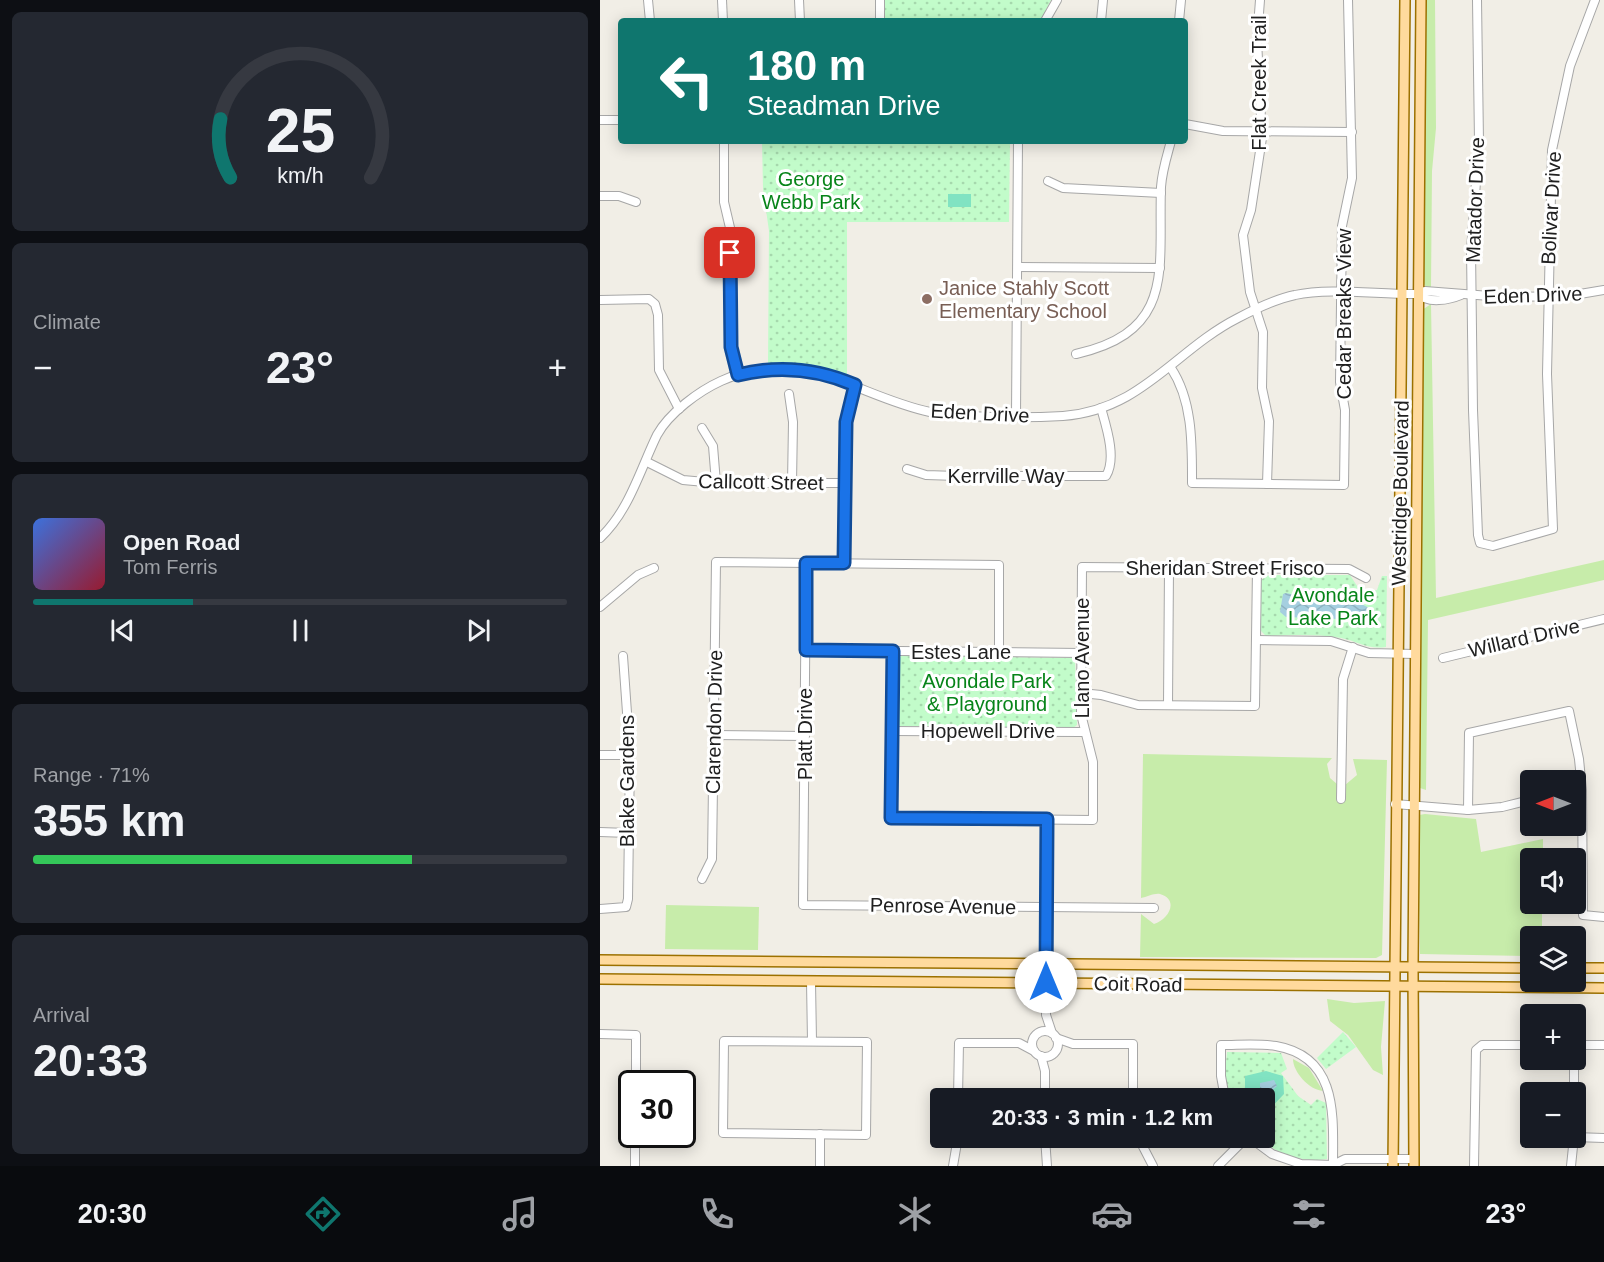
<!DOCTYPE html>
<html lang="en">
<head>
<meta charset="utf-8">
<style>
  :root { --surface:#171b24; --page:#242831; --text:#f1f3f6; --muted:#9ea1a6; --line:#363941; --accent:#0f766e }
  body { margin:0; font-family:Arial,sans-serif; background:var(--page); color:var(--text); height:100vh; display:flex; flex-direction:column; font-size:22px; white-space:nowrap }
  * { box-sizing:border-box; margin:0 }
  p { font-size:20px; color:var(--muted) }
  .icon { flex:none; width:33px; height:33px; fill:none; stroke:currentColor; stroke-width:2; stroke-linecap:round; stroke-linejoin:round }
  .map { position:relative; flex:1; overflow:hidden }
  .drawer { display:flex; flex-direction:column; gap:12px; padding:12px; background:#0d0f14; width:600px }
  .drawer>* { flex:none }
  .guide { position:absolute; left:18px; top:18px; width:570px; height:126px; border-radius:6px; box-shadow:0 3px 15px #0003; background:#0f766e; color:#fff; overflow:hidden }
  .needle { width:39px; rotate:270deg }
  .buttons { position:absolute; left:920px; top:770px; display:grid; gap:12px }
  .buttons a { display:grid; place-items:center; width:66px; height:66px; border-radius:6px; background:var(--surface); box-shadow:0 3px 15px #0003; font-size:30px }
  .speed { position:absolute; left:18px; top:1070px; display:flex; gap:12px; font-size:30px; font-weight:700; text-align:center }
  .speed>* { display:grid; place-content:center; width:78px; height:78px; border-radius:50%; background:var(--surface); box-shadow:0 3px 15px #0003; line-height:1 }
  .speed .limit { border:3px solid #111; border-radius:9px; background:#fff; color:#111 }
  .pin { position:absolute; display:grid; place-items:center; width:51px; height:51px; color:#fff; margin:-26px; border-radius:12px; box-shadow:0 3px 9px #0006 }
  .me { position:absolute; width:66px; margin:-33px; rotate:0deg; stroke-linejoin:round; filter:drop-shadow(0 0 4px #0008) }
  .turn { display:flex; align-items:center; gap:21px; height:126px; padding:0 30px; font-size:27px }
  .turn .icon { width:78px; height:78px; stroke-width:2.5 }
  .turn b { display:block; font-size:42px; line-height:51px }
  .big { font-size:45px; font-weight:800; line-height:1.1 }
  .drawer .card { flex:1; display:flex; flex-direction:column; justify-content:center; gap:9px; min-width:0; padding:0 21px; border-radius:9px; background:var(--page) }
  .drawer .dial { align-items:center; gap:0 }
  .dial svg { height:156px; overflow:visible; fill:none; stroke:var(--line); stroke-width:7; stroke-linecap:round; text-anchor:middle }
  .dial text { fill:var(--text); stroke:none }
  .song { display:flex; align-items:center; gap:18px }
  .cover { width:72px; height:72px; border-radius:9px; background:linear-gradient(135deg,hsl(220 70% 55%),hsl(350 70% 35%)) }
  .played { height:6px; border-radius:3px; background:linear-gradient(90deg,var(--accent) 30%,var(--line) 30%) }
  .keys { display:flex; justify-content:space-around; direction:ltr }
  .heat { display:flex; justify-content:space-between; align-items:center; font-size:33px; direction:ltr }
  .charge { height:9px; border-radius:4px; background:linear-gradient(90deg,#34c759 71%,var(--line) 0) }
  .trip { position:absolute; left:330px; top:1088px; width:345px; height:60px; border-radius:6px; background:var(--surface); box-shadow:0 3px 15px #0003; font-weight:800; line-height:60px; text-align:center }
  .tabs { display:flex; height:96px; justify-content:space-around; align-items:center; background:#090b0e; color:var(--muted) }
  .tabs .icon { width:42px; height:42px }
  .tabs .selected { color:var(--accent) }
  .tabs b { font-size:27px; color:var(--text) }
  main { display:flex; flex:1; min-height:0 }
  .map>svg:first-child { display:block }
  .grass { fill:#c7ecaa }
  .park { fill:url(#park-dots) }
  .pitch { fill:#81e3c2 }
  .water { fill:url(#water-waves) }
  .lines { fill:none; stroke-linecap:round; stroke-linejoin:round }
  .minor-casing { stroke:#a7a7a7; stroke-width:10 }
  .major-casing { stroke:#9c7100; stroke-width:12 }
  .minor { stroke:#fff; stroke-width:8 }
  .major { stroke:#ffda9d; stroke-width:9 }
  .route-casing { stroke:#114b97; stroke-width:15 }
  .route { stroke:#1a73e8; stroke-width:10 }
  .education-dot { fill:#8d6e63; stroke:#fff; stroke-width:2 }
  .labels { text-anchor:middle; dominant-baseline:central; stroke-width:6; stroke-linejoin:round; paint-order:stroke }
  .street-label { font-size:20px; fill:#202020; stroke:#fff }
  .park-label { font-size:20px; fill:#078419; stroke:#fff }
  .education-label { font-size:20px; fill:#785e54; stroke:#fff; text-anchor:start }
</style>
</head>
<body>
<main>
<section class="drawer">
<div class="card dial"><svg viewBox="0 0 100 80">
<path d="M14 69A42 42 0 1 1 86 69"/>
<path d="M14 69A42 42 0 0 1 9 39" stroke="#0f766e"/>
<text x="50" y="56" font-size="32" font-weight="700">25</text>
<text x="50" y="72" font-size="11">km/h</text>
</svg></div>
<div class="card"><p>Climate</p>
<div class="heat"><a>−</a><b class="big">23°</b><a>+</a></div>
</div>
<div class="card">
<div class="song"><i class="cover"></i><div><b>Open Road</b><p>Tom Ferris</p></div></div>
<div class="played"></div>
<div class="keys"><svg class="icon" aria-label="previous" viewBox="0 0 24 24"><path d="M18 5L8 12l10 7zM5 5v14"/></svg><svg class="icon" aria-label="pause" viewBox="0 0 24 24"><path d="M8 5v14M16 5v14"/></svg><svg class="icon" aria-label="next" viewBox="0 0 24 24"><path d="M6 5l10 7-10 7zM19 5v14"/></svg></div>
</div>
<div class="card"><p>Range · 71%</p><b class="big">355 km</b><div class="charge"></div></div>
<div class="card"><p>Arrival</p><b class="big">20:33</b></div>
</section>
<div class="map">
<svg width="1004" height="1166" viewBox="0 0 1004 1166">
  <defs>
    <pattern id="park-dots" width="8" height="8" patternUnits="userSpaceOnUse" patternTransform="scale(1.5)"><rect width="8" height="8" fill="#c2fcca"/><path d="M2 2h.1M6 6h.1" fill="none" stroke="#a6d8ad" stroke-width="1.8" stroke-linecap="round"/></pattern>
    <pattern id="water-waves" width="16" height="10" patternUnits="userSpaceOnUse" patternTransform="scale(1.5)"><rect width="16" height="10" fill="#a5cfe0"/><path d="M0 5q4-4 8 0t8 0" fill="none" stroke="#8eb1c0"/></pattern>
  </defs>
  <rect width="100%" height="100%" fill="#f1eee6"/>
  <g class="grass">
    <path d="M826,0H835L836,128L832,171L831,288L826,287L822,281Z"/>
    <path d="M831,304L836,598L1004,560V580L828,620L826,790L817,787L822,310Z"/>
    <path d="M543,754L732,758L727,764L730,778L737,784L745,785L757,775L753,759L787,760L782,955L776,958L540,957L541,914L554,924C568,920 580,900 560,894C554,893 547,897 541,898Z"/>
    <path d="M825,814L876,819L881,852L943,839V858H930V903H942V936H930V956L820,954L818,819L819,815Z"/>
    <path d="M66,905L159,907L158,950L65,949Z"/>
    <path d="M727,999L754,1003L785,1001L781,1047L783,1075L773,1070L748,1035L730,1021Z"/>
    <path d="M693,1059L709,1068L723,1091C709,1090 693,1072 693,1059Z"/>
  </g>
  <g class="park">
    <path d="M284,0H451L440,21H285Z"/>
    <path d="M162,141H410L409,222H247V377L194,364H168L169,231L163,189Z"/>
    <path d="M669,575H750L761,592L777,590L782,576H787L786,647C768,650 757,641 741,638C716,634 691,635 666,636L661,631V580Z"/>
    <path d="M301,656L475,658L477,725L473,728L300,726L297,722V661Z"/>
    <path d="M743,1032L756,1047L726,1069L717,1058Z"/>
    <path d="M627,1052L681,1053L687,1069L681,1073L698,1096L711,1105L717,1099L726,1103L727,1159C700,1163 677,1154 657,1137H664V1098H630L625,1074Z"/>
  </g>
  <g class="pitch">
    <rect x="348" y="194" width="23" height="13"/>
    <path d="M666,1071L683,1076L684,1094L665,1114L664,1098H645V1076Z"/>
  </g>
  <g class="water">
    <path d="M686,593L695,595L702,604H708L714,597L743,594L769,608L770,613L761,620L686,617L680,612L683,594Z"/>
    <path d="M674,1080L677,1086L664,1098L660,1096V1083Z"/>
  </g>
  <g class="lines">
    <g class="minor-casing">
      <g id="minor">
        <path d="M48,0L50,21"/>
        <path d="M122,0L123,21"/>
        <path d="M199,0L200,21"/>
        <path d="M280,0V21"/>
        <path d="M660,0L657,40L662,138L651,210L643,235L650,292L663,332L662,388L669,421L667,484"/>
        <path d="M877,0L879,141L871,250L873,410L878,535L880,543L893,546L953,529L947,374L952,150L970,66L995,0"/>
        <path d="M445,21L457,0"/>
        <path d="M501,21L503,0"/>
        <path d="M579,21L581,0"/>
        <path d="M0,120H21"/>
        <path d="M585,124L623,131L752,132"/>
        <path d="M124,141V202L131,232V347L138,374"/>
        <path d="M448,181L463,188L561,193"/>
        <path d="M0,196H19L36,202"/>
        <path d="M418,267L560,268"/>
        <path d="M818,294C828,304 849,300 861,295"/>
        <path d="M0,300L49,299L55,304L58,315L59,370L79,409"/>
        <path d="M476,354C577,331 558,268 561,187C562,171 567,156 571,141"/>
        <path d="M571,368C593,401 592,445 592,483L744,485L745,410L740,382L742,226L752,178L748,0"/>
        <path d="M189,394L193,422L192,483"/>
        <path d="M416,416L418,141"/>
        <path d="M102,428L113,446L116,483"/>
        <path d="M47,462L83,480L116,483H245"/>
        <path d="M307,469L326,475L357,476H506C517,458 506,426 501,408"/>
        <path d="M0,538C29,511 40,470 57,435C69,413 99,391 121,381C203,344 255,396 330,412C364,418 428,418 463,416C542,410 575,350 638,318C655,309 676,299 695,295C729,287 782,295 818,294L825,291L903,297L968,296L1004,290"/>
        <path d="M206,563L203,905L554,908"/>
        <path d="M244,563L246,422L255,385"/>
        <path d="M0,607L38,575L54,568"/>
        <path d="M656,640L731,641L769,653L815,654"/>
        <path d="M206,650L481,653"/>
        <path d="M293,651L291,818L493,820V762L481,714L482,567L749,569L766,578"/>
        <path d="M843,658L1004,619"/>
        <path d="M481,693L501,695L538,705L655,706L657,569"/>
        <path d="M568,705L569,568"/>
        <path d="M292,731L483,732"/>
        <path d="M114,735L205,736"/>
        <path d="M0,755H30"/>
        <path d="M741,799L743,679L753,647"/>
        <path d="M795,804L868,810L902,807L930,800"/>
        <path d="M868,810L869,733L969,711L979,759L982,790L983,915L1004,917"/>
        <path d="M448,819L446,1015L452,1033"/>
        <path d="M0,832L28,833"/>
        <path d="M102,879L112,859L116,562L399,565V652"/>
        <path d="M0,909L26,907L28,899L30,755L23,656"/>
        <path d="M211,982L212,1041"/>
        <circle cx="445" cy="1044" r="13"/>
        <path d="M0,1034L36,1035V1083"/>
        <path d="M456,1038L473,1044H533V1098"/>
        <path d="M124,1041L267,1042L266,1135L123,1133Z"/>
        <path d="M975,1045H1004"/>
        <path d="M441,1056L445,1071V1098"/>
        <path d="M974,1059V1092"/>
        <path d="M358,1098L359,1043H419L434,1051"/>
        <path d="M625,1098L621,1076V1045C639,1045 658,1043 676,1046C739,1057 733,1117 733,1166"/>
        <path d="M445,1137L447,1166"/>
        <path d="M538,1137L553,1166"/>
        <path d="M649,1137L672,1154L701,1164L733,1165L745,1159H814"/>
        <path d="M974,1137L1004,1138"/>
        <path d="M35,1166V1134"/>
        <path d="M220,1166V1134"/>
        <path d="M353,1166L358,1137"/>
        <path d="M618,1166L647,1137"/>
        <path d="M874,1166L876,1050L882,1045H930"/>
        <path d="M971,1166L974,1137"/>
      </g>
    </g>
    <g class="major-casing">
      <g id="major">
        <path d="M0,960L930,968"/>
        <path d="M975,968H1004"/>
        <path d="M0,979L1004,988"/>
        <path d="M793,1166L805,0"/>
        <path d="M814,1166L813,968L821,0"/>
      </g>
    </g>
    <use href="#minor" class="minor"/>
    <use href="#major" class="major"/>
  </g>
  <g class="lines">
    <g class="route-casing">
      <path id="route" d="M130,253L131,347L138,375C178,365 216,368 255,385L246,422L244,563H206V650L293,651L291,818L447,819L446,982"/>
    </g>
    <use href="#route" class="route"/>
  </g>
  <circle class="education-dot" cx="327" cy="299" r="6"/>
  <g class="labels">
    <g class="street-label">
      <text transform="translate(659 83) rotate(-90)">Flat Creek Trail</text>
      <text transform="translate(875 200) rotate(-88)">Matador Drive</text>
      <text transform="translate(951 208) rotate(-87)">Bolivar Drive</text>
      <text transform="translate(933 295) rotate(-2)">Eden Drive</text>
      <text transform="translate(744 314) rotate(-90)">Cedar Breaks View</text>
      <text transform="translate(380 413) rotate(3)">Eden Drive</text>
      <text x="406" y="476">Kerrville Way</text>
      <text transform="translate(161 482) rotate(1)">Callcott Street</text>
      <text transform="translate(800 493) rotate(-89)">Westridge Boulevard</text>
      <text x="625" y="568">Sheridan Street Frisco</text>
      <text transform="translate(924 638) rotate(-13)">Willard Drive</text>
      <text x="361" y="652">Estes Lane</text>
      <text transform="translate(482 658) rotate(-90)">Llano Avenue</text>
      <text transform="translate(114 722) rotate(-89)">Clarendon Drive</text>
      <text x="388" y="731">Hopewell Drive</text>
      <text transform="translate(205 734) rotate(-90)">Platt Drive</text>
      <text transform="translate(27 781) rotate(-90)">Blake Gardens</text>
      <text transform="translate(343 906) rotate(1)">Penrose Avenue</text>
      <text transform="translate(538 984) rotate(1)">Coit Road</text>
    </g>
    <g class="park-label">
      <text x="211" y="179">George<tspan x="211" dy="23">Webb Park</tspan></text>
      <text x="733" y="595">Avondale<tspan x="733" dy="23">Lake Park</tspan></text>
      <text x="387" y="681">Avondale Park<tspan x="387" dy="23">&amp; Playground</tspan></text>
    </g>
    <g class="education-label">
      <text x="339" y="288">Janice Stahly Scott<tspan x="339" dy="23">Elementary School</tspan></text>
    </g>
  </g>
</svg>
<div class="buttons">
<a><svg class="needle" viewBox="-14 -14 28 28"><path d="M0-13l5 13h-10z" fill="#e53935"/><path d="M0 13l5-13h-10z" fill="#9ea1a6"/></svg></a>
<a><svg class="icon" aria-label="sound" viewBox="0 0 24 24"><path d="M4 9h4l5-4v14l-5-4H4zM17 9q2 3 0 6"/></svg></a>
<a><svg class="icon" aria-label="layers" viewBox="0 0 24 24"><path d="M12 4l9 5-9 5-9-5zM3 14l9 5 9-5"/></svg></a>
<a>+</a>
<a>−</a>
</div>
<div class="speed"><div class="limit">30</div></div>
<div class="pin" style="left:130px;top:253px;background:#d93025"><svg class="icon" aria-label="arrive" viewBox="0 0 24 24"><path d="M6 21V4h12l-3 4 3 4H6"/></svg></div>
<svg class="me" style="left:446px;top:982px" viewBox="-20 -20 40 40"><circle r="19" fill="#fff"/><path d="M0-13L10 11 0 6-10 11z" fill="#1a73e8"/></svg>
<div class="trip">20:33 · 3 min · 1.2 km</div>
<div class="guide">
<div class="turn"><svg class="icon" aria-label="left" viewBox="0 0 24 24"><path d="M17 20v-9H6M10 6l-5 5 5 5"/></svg><div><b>180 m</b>Steadman Drive</div></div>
</div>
</div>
</main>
<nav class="tabs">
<b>20:30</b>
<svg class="icon selected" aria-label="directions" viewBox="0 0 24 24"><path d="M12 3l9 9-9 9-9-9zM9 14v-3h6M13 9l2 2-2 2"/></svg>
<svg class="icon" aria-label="music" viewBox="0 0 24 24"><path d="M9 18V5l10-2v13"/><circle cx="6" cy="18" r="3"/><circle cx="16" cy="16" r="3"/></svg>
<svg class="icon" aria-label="phone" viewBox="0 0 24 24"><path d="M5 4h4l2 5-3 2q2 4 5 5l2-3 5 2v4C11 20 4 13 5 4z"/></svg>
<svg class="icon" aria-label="climate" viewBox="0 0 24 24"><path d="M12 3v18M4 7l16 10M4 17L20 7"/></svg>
<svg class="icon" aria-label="car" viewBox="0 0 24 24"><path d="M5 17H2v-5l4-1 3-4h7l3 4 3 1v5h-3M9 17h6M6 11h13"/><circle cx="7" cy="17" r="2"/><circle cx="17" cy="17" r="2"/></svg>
<svg class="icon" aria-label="filters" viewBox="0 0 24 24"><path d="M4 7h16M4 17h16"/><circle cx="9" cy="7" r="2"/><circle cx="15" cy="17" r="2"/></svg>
<b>23°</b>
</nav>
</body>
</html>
